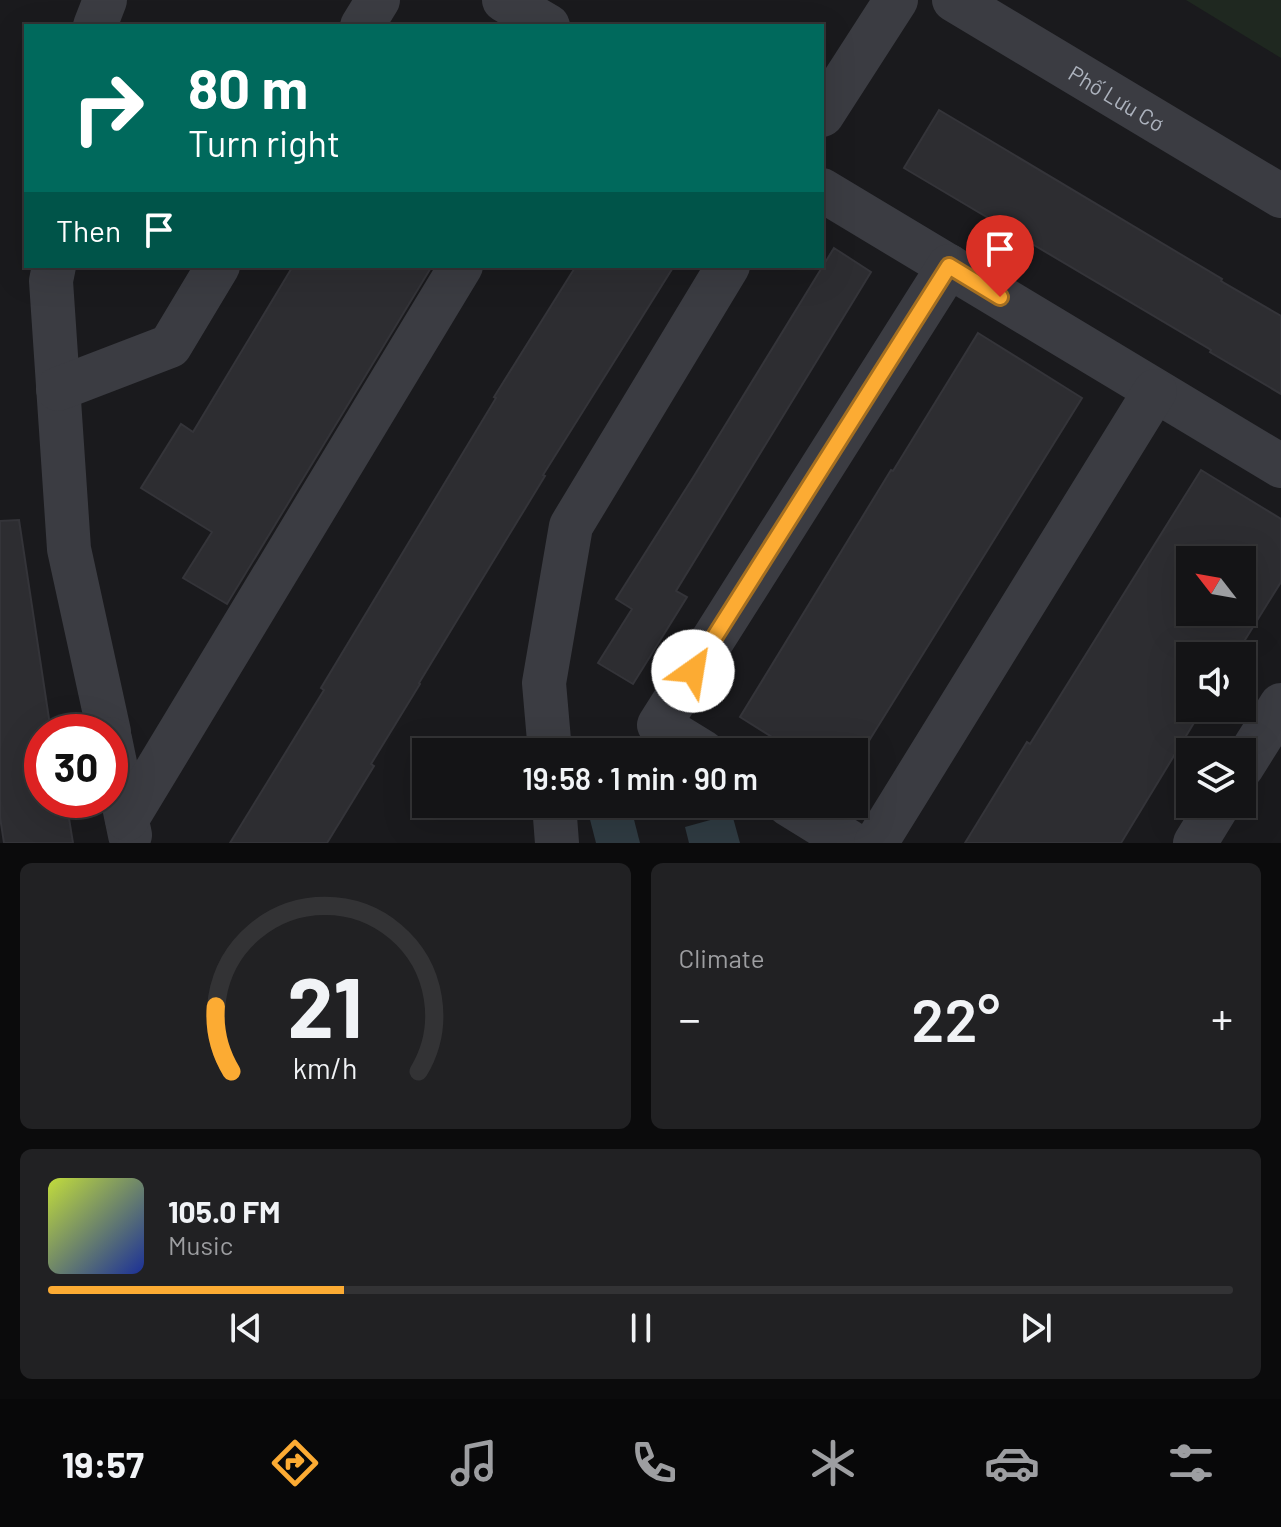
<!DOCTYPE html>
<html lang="en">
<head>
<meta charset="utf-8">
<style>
  :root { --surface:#141416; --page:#212123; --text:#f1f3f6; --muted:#9d9ea1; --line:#333335; --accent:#fcab33 }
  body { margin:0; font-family:Barlow,sans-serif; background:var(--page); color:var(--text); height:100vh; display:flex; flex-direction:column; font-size:30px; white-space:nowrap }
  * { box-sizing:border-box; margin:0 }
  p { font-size:26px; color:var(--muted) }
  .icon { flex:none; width:44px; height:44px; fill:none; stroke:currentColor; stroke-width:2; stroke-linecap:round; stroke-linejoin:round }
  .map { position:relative; height:843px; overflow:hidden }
  .details { display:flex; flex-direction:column; gap:20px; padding:20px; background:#0b0b0c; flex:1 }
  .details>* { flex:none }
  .guide { position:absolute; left:24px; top:24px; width:800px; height:244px; border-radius:0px; box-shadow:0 8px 32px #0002,0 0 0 2px var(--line); background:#00695c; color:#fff; overflow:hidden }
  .needle { width:52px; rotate:301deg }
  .controls { position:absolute; left:1176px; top:546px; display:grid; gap:16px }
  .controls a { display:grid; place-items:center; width:80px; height:80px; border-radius:0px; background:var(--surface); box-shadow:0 8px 32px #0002,0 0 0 2px var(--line); font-size:40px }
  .speed { position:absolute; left:24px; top:714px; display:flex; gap:16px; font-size:40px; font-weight:700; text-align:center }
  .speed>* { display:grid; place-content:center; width:104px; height:104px; border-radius:50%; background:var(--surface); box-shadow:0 8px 32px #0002,0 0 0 2px var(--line); line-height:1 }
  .speed .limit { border:12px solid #d22; background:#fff; color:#111 }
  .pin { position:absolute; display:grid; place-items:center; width:68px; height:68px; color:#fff; margin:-82px -34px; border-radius:50% 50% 50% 0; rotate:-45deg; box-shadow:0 0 8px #0007 }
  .pin .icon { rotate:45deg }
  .me { position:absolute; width:88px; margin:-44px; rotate:32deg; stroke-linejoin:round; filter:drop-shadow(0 0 6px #0008) }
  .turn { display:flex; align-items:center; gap:28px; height:168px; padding:0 32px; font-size:36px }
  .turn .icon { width:104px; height:104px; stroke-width:2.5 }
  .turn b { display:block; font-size:56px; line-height:68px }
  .then { display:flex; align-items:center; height:76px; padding:0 32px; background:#0003; gap:16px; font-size:30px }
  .big { font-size:60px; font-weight:600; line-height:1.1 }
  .details .widget { flex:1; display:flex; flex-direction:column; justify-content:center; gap:12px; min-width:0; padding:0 28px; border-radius:12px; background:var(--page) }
  .details .dial { align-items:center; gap:0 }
  .dial svg { height:208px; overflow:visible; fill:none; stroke:var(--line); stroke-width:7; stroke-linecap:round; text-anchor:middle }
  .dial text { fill:var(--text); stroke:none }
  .song { display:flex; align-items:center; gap:24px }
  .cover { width:96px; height:96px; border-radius:12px; background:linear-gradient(135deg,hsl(70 70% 55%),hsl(230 70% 35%)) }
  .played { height:8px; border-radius:4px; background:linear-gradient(90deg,var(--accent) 25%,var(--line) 25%) }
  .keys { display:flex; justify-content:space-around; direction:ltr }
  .heat { display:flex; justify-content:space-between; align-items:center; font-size:44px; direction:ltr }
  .details .tiles { flex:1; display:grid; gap:20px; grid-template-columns:1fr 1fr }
  .widget:last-child { grid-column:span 2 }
  .trip { position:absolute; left:412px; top:738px; width:456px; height:80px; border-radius:0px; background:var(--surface); box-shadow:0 8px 32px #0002,0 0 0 2px var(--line); font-weight:600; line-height:80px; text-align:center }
  .dock { display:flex; height:128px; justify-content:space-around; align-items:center; background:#080809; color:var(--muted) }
  .dock .icon { width:56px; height:56px }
  .dock .active { color:var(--accent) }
  .dock b { font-size:36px; color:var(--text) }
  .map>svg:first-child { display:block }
  .green { fill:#1f2820 }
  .water { fill:#2f3b42 }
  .building { fill:#2d2d31; stroke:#343439; stroke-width:2; fill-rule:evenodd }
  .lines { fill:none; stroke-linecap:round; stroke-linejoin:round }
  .minor { stroke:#3b3c42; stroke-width:44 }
  .route-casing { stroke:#a46f21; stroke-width:20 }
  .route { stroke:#fcab33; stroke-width:14 }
  .labels { text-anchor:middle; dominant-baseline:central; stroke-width:8; stroke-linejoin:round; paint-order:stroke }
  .street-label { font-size:22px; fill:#acb2bd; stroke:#151518 }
</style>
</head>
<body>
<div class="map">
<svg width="1281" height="843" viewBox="0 0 1281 843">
  <rect width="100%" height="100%" fill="#1a1a1d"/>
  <path class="green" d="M1186,0H1281V58Z"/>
  <g class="water">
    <path d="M586,804H630L640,843H596Z"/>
    <path d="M732,814L740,843H689L685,827Z"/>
  </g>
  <g class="building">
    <path d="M939,110L1222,279L1221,281L1281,316V394L1210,352L1211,350L904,168Z"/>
    <path d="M834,248L871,272L676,591L687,597L633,684L598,663L632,609L616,599L694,476Z"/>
    <path d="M293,266H432L227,604L183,578L212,532L141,488L181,424L193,432Z"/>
    <path d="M576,266H674L543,475L545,476L456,622L419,683L420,684L371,764L374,766L327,843H230L324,690L321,688L496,398L494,397Z"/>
    <path d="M978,333L1082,398L862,752H796L740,717L891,470L893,471Z"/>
    <path d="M1201,470L1281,519V582L1235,656H1190V708H1203L1121,843H965L1027,742L1030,744ZM1190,560H1242V612H1190Z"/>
    <path d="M19,520L51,732H42V800H66L73,843H4L0,817V521Z"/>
  </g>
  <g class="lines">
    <g class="minor">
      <path d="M504,0L548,26"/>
      <path id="s1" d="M954,0L1281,196"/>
      <path d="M95,26L105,0"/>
      <path d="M362,26L378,0"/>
      <path d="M822,115L896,0"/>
      <path d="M822,190L1281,466"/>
      <path d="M54,266L51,281L69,549L109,732"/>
      <path d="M58,389L170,346L218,266"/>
      <path d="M110,739L130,835"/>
      <path d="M550,752L544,683L571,526L728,266"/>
      <path d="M703,752L659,725L949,266"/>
      <path d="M1242,767L1281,705"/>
      <path d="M554,804L557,843"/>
      <path d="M788,804L851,843"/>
      <path d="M127,819L461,266"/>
      <path d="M876,843L1155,391"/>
      <path d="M1195,843L1219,804"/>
    </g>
  </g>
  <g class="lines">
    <g class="route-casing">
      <path id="route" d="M693,671L949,266L1000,297"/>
    </g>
    <use href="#route" class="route"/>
  </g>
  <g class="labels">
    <g class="street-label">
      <text stroke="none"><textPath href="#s1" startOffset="190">Phố Lưu Cơ</textPath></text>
    </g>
  </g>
</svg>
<div class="controls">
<a><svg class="needle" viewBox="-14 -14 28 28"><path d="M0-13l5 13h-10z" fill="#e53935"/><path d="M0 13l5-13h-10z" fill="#9d9ea1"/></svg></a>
<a><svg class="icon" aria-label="sound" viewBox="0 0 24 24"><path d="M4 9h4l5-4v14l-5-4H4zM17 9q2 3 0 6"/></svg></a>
<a><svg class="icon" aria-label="layers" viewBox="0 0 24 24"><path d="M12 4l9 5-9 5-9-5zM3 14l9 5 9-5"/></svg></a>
</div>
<div class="speed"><div class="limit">30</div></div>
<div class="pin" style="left:1000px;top:297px;background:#d93025"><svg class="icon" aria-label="arrive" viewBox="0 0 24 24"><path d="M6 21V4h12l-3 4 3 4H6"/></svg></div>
<svg class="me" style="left:693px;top:671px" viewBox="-20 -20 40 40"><circle r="19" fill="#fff"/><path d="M0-13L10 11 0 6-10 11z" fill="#fcab33"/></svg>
<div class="trip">19:58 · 1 min · 90 m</div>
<div class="guide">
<div class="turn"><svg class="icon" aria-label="right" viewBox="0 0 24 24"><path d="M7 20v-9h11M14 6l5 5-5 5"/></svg><div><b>80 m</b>Turn right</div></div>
<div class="then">Then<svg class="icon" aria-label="arrive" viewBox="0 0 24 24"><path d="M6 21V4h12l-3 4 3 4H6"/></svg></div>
</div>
</div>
<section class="details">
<div class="tiles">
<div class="widget dial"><svg viewBox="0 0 100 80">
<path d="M14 69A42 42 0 1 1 86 69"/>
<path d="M14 69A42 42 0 0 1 8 44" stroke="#fcab33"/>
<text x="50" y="56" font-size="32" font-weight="700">21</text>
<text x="50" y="72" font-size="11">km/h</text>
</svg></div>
<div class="widget"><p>Climate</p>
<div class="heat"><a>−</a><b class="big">22°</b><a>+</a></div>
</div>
<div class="widget">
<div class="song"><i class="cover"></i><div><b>105.0 FM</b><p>Music</p></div></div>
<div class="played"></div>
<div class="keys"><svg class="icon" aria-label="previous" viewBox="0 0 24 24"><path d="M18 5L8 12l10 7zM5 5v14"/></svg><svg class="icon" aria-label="pause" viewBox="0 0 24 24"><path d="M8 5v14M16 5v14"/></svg><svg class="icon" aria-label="next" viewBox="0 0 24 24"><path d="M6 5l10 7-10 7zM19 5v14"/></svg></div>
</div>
</div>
</section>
<nav class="dock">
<b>19:57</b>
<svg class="icon active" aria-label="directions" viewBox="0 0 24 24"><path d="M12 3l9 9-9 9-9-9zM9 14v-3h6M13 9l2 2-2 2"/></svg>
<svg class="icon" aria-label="music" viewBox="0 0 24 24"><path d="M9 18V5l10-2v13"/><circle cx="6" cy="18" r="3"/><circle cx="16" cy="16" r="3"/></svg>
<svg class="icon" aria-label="phone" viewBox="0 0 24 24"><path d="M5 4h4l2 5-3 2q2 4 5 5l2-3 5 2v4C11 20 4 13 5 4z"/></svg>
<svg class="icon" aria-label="climate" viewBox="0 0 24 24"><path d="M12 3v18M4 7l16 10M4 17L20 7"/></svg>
<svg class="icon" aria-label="car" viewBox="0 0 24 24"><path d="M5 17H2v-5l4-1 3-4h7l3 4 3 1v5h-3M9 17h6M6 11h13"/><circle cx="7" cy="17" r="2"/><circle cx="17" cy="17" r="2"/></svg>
<svg class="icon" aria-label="filters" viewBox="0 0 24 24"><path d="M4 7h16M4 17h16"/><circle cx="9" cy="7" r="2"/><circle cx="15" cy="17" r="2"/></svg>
</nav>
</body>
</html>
